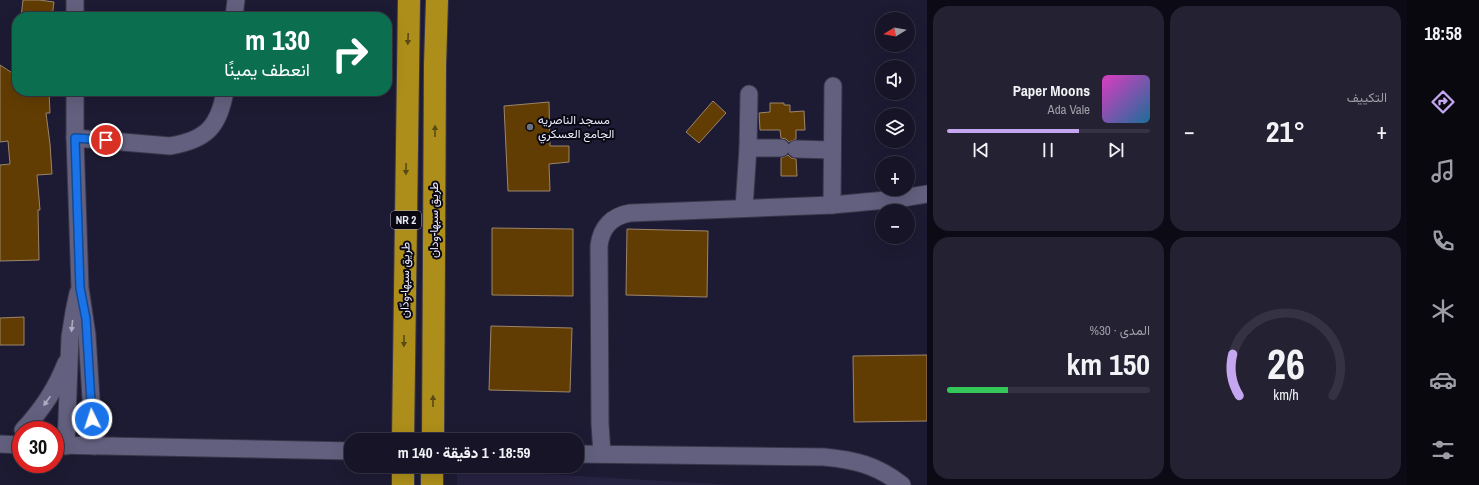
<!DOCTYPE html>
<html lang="ar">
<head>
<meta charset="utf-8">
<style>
  :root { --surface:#161426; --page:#232132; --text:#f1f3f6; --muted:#9e9ea7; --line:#353343; --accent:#c5a6f0 }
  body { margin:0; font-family:"Archivo Narrow",Vazirmatn,sans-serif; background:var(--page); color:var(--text); direction:rtl; height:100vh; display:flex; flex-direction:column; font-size:15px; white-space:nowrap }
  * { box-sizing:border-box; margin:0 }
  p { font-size:13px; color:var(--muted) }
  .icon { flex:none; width:22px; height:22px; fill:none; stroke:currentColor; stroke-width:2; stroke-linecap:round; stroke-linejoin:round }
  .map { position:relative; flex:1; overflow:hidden; direction:ltr }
  .details { display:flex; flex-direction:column; gap:6px; padding:6px; background:#0c0b15; width:480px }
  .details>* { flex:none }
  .banner { position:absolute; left:12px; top:12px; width:380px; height:84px; border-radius:16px; box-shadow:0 4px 16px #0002,0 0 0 1px var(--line); direction:rtl; background:#0b6e4f; color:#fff; overflow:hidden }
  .needle { width:26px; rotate:259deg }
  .buttons { position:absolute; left:875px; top:12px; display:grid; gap:8px }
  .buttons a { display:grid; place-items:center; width:40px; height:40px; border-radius:50%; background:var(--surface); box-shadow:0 4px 16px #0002,0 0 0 1px var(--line); font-size:20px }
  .speed { position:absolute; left:12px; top:421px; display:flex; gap:8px; font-size:20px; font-weight:700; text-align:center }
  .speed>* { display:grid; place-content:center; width:52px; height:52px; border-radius:50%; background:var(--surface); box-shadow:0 4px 16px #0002,0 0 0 1px var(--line); line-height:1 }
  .speed .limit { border:6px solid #d22; background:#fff; color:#111 }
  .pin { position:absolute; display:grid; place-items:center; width:34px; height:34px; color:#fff; margin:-17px; border:2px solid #fff; border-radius:50%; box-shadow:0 1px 4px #0007 }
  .me { position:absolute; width:44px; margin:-22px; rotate:356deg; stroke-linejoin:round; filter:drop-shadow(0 0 3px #0008) }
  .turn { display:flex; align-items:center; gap:14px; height:84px; padding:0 16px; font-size:18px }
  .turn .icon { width:52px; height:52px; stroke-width:2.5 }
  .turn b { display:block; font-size:28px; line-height:34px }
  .big { font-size:30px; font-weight:800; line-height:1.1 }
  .details .card { flex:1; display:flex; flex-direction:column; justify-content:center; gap:6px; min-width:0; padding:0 14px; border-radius:16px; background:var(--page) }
  .details .dial { align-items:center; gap:0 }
  .dial svg { height:104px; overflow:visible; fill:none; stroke:var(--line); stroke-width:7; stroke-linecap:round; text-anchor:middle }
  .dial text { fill:var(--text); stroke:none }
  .song { display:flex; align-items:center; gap:12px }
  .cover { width:48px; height:48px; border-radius:6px; background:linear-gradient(135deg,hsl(310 70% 55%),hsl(200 70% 35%)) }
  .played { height:4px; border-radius:2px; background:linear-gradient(90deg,var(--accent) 65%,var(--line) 65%) }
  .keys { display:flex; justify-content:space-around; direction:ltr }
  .heat { display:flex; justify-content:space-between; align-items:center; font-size:22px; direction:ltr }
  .charge { height:6px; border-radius:3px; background:linear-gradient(90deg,#34c759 30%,var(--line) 0) }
  .details .tiles { flex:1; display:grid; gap:6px; grid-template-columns:repeat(2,1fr) }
  .trip { position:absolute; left:344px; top:433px; width:240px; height:40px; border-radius:16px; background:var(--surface); box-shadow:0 4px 16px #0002,0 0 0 1px var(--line); font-weight:800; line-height:40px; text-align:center; direction:rtl }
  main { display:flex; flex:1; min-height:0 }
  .menu { display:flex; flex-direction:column; width:72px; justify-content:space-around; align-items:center; background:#09080f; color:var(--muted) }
  .menu .icon { width:28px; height:28px }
  .menu .active { color:var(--accent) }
  .menu b { font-size:18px; color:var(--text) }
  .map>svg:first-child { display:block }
  .built { fill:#262241 }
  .building { fill:#623d03; stroke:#9c856b }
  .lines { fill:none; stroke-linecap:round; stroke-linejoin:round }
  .minor-casing { stroke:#3a374b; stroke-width:19 }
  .highway-casing { stroke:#3a374b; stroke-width:24 }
  .minor { stroke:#62607e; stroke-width:17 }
  .highway { stroke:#ad8e1a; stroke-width:22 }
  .oneway { fill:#5a4a16 }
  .oneway2 { fill:#adabc2 }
  .route-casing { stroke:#114b97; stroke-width:10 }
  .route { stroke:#1a73e8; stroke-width:7 }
  .worship-dot { fill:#6b7280; stroke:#080712; stroke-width:1.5 }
  .labels { text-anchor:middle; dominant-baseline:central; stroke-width:4; stroke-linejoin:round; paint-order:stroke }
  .shield { fill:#080712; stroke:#a6a5b4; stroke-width:1 }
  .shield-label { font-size:11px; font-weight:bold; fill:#eae9fa }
  .poi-label { font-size:12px; fill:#eae9fa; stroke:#080712; text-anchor:start }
  .street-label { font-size:12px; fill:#eae9fa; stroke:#080712 }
</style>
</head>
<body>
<main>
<nav class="menu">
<b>18:58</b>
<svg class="icon active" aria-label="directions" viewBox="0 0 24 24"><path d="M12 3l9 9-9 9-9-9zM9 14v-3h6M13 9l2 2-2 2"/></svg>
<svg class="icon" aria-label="music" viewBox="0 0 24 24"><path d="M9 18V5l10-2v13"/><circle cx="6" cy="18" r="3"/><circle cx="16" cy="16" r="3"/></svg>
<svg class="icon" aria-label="phone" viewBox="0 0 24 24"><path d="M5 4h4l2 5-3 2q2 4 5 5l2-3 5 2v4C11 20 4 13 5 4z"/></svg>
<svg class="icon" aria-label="climate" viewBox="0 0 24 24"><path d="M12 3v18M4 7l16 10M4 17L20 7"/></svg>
<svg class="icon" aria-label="car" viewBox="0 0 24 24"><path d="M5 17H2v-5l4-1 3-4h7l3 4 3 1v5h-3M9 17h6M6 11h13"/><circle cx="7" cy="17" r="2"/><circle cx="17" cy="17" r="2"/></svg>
<svg class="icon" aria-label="filters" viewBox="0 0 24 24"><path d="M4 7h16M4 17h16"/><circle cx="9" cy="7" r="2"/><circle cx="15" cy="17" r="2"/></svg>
</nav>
<section class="details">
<div class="tiles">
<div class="card"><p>التكييف</p>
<div class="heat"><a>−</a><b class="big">21°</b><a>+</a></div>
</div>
<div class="card">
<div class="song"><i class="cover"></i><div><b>Paper Moons</b><p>Ada Vale</p></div></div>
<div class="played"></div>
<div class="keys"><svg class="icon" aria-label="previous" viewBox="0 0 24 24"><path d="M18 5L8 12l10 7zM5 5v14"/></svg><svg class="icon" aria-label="pause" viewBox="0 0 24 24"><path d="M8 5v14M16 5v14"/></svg><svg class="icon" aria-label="next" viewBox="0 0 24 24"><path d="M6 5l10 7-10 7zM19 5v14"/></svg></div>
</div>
<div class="card dial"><svg viewBox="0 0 100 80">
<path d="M14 69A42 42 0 1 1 86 69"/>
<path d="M14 69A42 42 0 0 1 9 37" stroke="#c5a6f0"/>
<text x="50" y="56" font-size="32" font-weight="700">26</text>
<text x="50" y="72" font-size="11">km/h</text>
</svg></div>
<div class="card"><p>المدى · 30%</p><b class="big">150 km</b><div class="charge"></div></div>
</div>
</section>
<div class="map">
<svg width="927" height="485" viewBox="0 0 927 485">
  <rect width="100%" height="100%" fill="#1d1b33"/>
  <path class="built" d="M457,469L735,485H457Z"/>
  <g class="building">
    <path d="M23,0H39L54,2L52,17H21Z"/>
    <path d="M0,65L17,76V91H49L50,113H46L50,144L52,174L37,175L40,210H38L39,260L0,261V165L10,164L8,141L0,142Z"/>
    <path d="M713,101L726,113L699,143L686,132Z"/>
    <path d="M549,102L550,146H569V162L549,164L550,191H508L504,106Z"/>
    <path d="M770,103H784V105H790V112L804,111L805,130H796V139L789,142L786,139L781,138L780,130H760L759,113L770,112Z"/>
    <path d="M788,155L791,158L796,159L797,176H781V158Z"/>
    <path d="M492,228L573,229V296L492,295Z"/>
    <path d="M627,229L708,231L707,297L626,295Z"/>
    <path d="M24,317V345H0V318Z"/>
    <path d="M491,326L572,328L570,392L489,390Z"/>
    <path d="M927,355V421L854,422L853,356Z"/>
  </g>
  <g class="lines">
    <g class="minor-casing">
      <g id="minor">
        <path d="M75,17V0"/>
        <path d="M234,17L236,0"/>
        <path d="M75,91V138L80,288L87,335L94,446"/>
        <path d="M75,138L170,146C206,140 219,127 225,91"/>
        <path d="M748,148H781"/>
        <path d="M796,149L832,150"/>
        <path d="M832,205L833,86"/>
        <path d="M744,208L748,148L749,94"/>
        <path d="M23,430C42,410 56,389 66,363"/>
        <path d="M0,444L21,445"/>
        <path d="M55,445L351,451"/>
        <path d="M66,446L70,337L74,312L78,293"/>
        <path d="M577,454L824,457C855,460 877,465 902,485"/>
        <path d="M602,454L600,424L599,246C601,227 612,216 630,213L832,205L897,199L927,194"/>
      </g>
    </g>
    <g class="highway-casing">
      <g id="highway">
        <path d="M403,440L409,0"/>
        <path d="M433,440L435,65L437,0"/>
        <path d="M403,485V466"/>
        <path d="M432,485V466"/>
      </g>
    </g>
    <use href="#minor" class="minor"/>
    <use href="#highway" class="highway"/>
  </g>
  <defs><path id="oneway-solid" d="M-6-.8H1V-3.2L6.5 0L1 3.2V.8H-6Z"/></defs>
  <g class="oneway">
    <use href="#oneway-solid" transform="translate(408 39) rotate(92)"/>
    <use href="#oneway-solid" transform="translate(435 131) rotate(-90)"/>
    <use href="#oneway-solid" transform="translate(406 169) rotate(91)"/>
    <use href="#oneway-solid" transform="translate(404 341) rotate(91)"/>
    <use href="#oneway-solid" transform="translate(433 401) rotate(-90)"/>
  </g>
  <g class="oneway2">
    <use href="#oneway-solid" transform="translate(72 326) rotate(96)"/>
    <use href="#oneway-solid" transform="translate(47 401) rotate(125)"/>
  </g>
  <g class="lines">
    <g class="route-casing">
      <path id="route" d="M92,419L86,319L80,288L75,138L106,140"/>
    </g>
    <use href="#route" class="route"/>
  </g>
  <circle class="worship-dot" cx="530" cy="127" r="4"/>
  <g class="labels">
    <rect class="shield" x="391" y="211" width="30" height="18" rx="3"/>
    <g class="shield-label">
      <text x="406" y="220">NR 2</text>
    </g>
    <g class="poi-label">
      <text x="538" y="120">مسجد الناصريه<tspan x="538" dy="14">الجامع العسكري</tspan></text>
    </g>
    <g class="street-label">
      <text transform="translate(434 220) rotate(-90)">طريق سبها-ودان</text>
      <text transform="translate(405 280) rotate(-89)">طريق سبها-ودّان</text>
    </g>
  </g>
</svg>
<div class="buttons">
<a><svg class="needle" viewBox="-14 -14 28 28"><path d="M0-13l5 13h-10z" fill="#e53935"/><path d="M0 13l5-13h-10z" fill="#9e9ea7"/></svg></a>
<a><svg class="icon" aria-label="sound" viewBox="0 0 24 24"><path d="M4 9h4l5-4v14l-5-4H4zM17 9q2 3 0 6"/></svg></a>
<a><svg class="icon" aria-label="layers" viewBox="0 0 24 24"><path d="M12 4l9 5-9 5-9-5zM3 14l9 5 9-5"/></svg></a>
<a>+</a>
<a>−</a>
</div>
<div class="speed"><div class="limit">30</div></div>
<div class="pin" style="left:106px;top:140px;background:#d93025"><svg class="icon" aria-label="arrive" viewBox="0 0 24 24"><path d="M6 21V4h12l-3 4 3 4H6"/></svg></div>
<svg class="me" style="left:92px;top:419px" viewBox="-20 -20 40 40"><circle r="17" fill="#1a73e8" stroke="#fff" stroke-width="3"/><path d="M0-11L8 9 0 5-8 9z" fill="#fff"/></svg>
<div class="trip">18:59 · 1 دقيقة · 140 m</div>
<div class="banner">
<div class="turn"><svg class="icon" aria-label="right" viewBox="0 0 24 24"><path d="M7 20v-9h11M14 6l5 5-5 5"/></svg><div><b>130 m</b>انعطف يمينًا</div></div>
</div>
</div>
</main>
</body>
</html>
